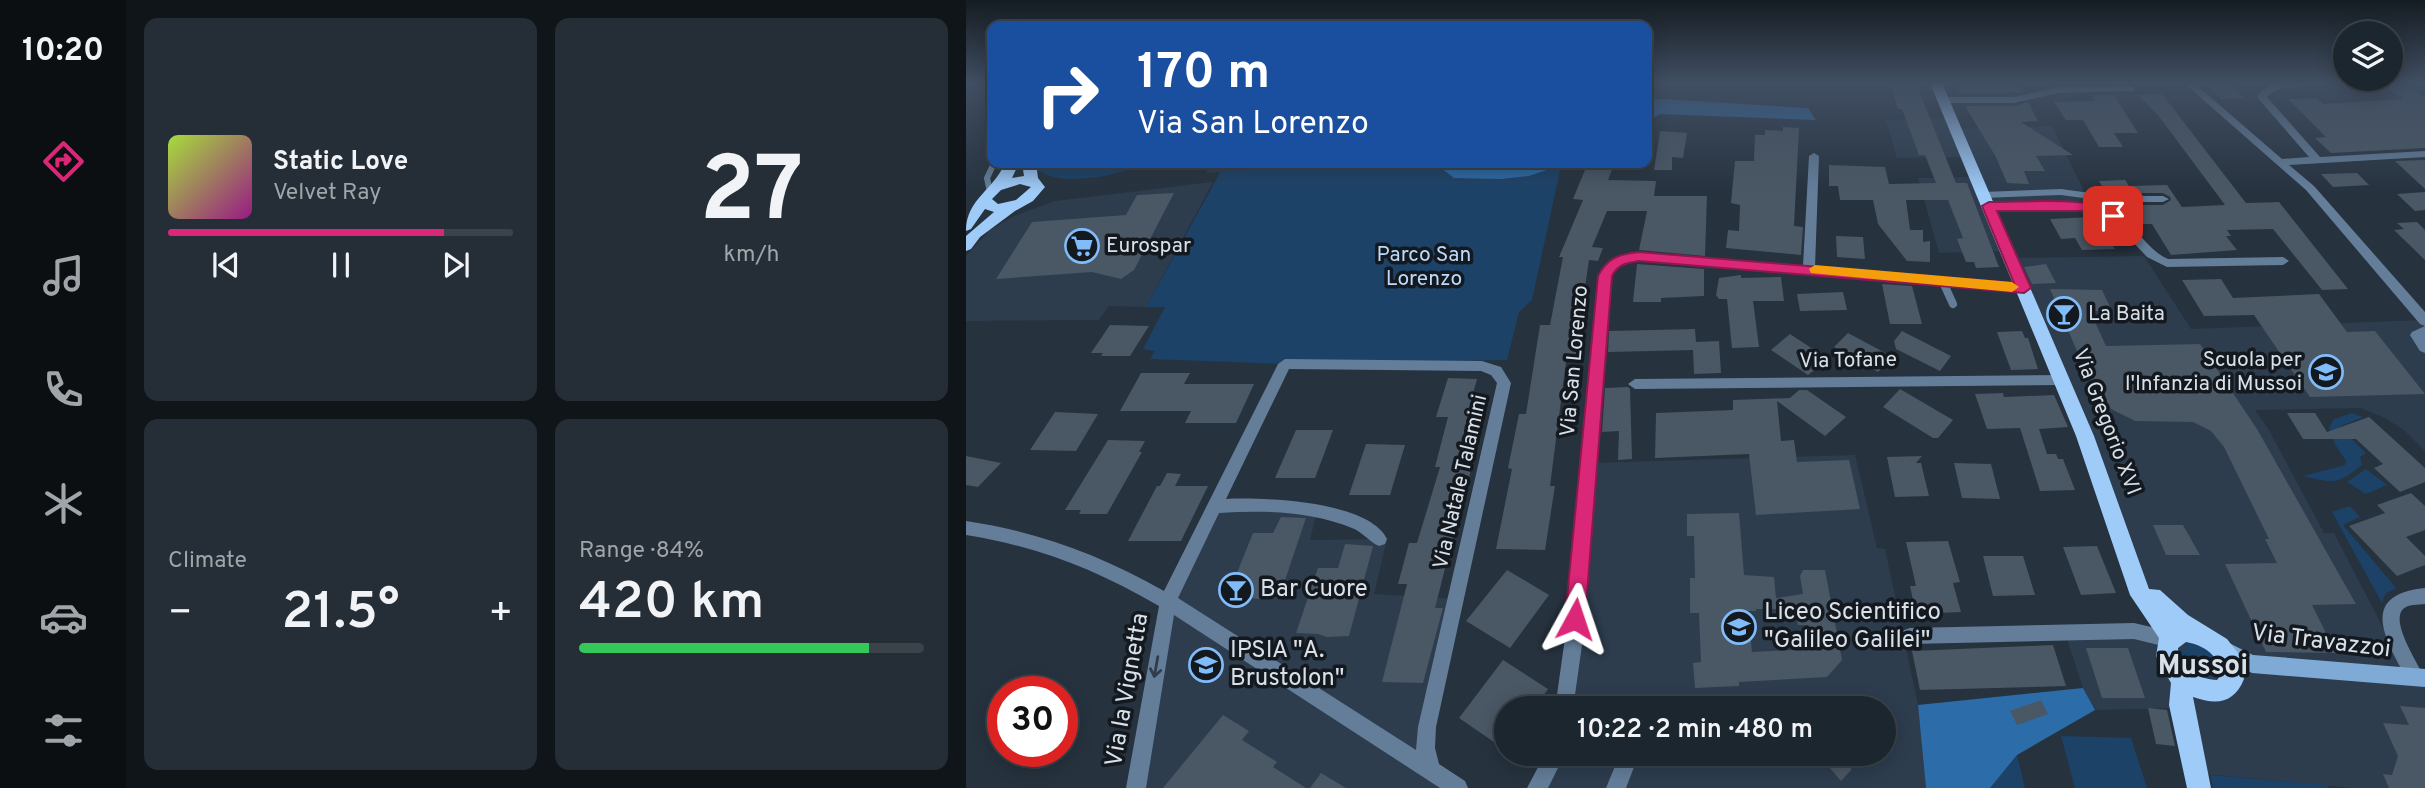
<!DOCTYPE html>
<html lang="en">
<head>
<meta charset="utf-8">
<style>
  :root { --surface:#1c262e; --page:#252e36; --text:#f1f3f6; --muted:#a0a5aa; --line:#3a434a; --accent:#db2777 }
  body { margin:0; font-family:Overpass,sans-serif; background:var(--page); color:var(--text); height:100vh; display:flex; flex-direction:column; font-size:26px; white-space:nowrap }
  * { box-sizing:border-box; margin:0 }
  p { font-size:23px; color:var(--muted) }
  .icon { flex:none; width:38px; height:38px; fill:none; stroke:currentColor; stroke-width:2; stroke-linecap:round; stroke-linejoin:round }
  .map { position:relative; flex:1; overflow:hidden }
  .side { display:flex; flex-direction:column; gap:18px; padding:18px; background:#0f1519; width:840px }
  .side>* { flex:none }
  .hud { position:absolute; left:21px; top:21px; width:665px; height:147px; border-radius:14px; box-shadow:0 4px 18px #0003,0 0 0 2px var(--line); background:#1a4fa0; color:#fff; overflow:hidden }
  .controls { position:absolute; left:1367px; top:21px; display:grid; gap:14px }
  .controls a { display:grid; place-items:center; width:70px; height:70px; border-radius:50%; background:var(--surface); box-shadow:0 4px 18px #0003,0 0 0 2px var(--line); font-size:35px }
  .speed { position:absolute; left:21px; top:676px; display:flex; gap:14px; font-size:35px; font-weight:700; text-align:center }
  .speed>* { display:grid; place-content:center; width:91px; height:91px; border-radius:50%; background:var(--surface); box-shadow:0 4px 18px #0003,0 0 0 2px var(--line); line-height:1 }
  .speed .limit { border:10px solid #d22; background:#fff; color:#111 }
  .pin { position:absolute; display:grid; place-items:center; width:60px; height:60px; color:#fff; margin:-30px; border-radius:14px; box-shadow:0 4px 10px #0006 }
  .me { position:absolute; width:77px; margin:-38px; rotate:5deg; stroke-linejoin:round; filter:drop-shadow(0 0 5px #0008) }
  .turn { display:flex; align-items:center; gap:24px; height:147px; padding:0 35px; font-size:32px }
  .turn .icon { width:91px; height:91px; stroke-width:2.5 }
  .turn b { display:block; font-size:49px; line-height:60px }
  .big { font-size:52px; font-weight:600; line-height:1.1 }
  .side .tile { flex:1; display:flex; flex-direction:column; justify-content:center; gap:10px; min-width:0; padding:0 24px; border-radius:14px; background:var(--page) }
  .side .dial { align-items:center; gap:0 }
  .dial b { font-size:91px; line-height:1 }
  .song { display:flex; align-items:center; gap:21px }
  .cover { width:84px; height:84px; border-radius:10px; background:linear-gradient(135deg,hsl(80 70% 55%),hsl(310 70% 35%)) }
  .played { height:7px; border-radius:4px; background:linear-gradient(90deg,var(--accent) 80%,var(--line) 80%) }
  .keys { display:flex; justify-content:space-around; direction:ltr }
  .heat { display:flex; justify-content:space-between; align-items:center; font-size:38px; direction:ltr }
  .charge { height:10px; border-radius:5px; background:linear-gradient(90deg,#34c759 84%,var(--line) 0) }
  .side .tiles { flex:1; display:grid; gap:18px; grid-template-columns:repeat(2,1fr) }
  .trip { position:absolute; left:528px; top:696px; width:402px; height:70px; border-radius:35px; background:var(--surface); box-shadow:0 4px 18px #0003,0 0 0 2px var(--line); font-weight:600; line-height:70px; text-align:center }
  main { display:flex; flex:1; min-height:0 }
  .tabs { display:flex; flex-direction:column; width:126px; justify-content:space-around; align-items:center; background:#0b0f12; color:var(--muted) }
  .tabs .icon { width:49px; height:49px }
  .tabs .selected { color:var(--accent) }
  .tabs b { font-size:32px; color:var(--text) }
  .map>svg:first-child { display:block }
  .built { fill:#2d3d4e }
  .green { fill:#1c4268 }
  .forest { fill:#2b6ca9 }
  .building { fill:#4a5764; fill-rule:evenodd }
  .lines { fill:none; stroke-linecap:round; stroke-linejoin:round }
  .lane-far1 { stroke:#647e9a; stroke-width:6 }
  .lane { stroke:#647e9a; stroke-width:8 }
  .street { fill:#647e9a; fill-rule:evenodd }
  .secondary { fill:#7faad6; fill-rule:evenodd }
  .primary { fill:#9fcbf9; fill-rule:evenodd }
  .oneway { stroke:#303c4a }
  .route { fill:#db2777; stroke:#8e194d; stroke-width:2 }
  .slow { fill:#f59e0b }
  .labels { text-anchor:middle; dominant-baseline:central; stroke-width:7; stroke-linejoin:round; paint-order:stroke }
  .poi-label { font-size:21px; fill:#d8e0e8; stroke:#14191f; text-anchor:start }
  .park-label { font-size:21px; fill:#badafd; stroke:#14191f }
  .street-label { font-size:21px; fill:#d8e0e8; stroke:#14191f }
  .near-poi-label { font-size:24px; fill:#d8e0e8; stroke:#14191f; text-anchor:start }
  .near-street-label { font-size:24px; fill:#d8e0e8; stroke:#14191f }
  .near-neighbourhood-label { font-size:28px; font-weight:bold; fill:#d8e0e8; stroke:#14191f }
</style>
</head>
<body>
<main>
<nav class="tabs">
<b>10:20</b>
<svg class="icon selected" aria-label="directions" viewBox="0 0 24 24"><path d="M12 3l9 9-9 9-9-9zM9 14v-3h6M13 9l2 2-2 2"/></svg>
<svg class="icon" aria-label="music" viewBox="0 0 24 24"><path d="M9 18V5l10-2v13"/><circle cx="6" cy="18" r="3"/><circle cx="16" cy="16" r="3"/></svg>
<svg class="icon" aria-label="phone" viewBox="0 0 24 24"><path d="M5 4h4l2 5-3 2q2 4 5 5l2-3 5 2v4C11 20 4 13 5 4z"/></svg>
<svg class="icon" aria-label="climate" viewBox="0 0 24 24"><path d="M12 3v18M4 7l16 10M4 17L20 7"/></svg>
<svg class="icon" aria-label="car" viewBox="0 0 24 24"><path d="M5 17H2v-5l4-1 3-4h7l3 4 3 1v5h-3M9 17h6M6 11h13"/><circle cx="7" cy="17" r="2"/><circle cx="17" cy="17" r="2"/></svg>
<svg class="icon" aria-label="filters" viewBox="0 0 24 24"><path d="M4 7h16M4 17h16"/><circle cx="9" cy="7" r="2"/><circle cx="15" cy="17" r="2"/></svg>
</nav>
<section class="side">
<div class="tiles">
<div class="tile">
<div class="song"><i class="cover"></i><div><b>Static Love</b><p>Velvet Ray</p></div></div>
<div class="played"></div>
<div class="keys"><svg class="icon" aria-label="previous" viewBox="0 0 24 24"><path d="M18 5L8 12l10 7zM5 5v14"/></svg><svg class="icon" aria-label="pause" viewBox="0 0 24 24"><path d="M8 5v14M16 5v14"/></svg><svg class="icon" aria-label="next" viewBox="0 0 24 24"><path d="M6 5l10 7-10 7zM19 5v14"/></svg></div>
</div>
<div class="tile dial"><b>27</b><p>km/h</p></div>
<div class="tile"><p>Climate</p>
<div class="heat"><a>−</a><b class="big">21.5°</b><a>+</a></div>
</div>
<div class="tile"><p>Range · 84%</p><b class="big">420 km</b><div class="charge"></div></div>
</div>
</section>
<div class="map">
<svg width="1459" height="788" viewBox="0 0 1459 788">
  <rect width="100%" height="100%" fill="#26323e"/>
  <g class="built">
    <path d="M982,118L987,129L1086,126L1123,201L1018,204L1038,251L973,253L952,178L1006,177L998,157L931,158L920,120Z"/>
    <path d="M240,163H429L241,173Z"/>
    <path d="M247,182L180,307L143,306L133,320L0,321V256L24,230L48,216L89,201Z"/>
    <path d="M1178,256L1225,329L1456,320L1459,324V451L1439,431L1419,418L1395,408L1289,410L1303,430L1358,533H1368L1441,674H1459V788H1386L1228,773L1213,708L1129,710L1117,688L1097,627H1188L1041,258Z"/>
    <path d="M889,455L911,548L919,549L952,705L960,788H581L594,754H919V709H603L626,463Z"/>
    <path d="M250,503L352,507L344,540L421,539L408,594L495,599L455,772L483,788H177L198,607Z"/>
  </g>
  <g class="green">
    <path d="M70,163H181C153,175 97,188 71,170Z"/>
    <path d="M429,163H468L485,176L493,178L563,176L595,166L566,300L553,312L541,360L319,364L184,359L189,351L177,349L199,307H180L255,171Z"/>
    <path d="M1386,413L1397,417L1373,427L1400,453L1394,457L1396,465C1369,486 1368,483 1337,476L1379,465L1380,461L1369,444L1363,428L1368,419Z"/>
    <path d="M1400,469L1421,485L1400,494L1381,482Z"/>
    <path d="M1384,506L1394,517L1377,525L1430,588L1419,594L1416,603L1366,512Z"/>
    <path d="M1224,644C1240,645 1247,653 1254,666L1251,676C1231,688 1199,655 1224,644Z"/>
    <path d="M1095,736L1165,738L1181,788H1109Z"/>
    <path d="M1051,755L1059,788H1024L1026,785Z"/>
    <path d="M1244,775L1361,785L1362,788H1247Z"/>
  </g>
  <g class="forest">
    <path d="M697,99L842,108L850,120L694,114L681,121V100Z"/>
    <path d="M468,163H602L563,176L535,179L488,178Z"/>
    <path d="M1117,688L1129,710L1051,755L1024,788H960L952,705Z"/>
  </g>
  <g class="building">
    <path d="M924,83H949L951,86L990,183H1001L1033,267L1010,268L1008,262H1000L991,239L997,238L982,200H940L944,230H957V242L964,241V262L941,261L912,224L907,200H874L872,186H863V165L919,167L923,184L970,183L959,155H953L936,109H932Z"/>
    <path d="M1021,83H1052L1057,92L994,94L990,85H1023Z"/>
    <path d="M1241,83H1264L1278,98L1255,99Z"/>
    <path d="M1416,83H1438L1459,98V148L1365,153L1349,138L1360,137L1322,99L1351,98L1357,104L1437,99Z"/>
    <path d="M1196,94L1280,203L1313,202L1382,289L1356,290L1307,229L1261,230L1265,236H1260L1271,250L1205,255L1186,224H1177L1175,217L1169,216L1162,205H1197L1205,200L1204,197L1197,193H1140L1133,181L1159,180L1163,186L1201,185L1216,207L1259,205L1192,115L1172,95Z"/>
    <path d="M1126,95H1148L1172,133H1148L1157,147H1133L1117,120H1100L1088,102L1129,101Z"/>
    <path d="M1062,102L1072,121L1055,122L1107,155L1070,156L1079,171H1058L1063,184L1041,183L1030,157L999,106H1048Z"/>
    <path d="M817,127L833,128L828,226L837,227L835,255L760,248L762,230L773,231L774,205L765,203L769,161H788L789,135H799V130L817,131Z"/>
    <path d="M694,131L721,133L717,158L706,157V170H688Z"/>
    <path d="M1459,160V189L1429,161Z"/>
    <path d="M621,165L647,167L642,180L690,181L688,196H741L739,256L673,250L681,211H641L626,247L637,248L632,261L623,260L618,294H616L610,325L614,326L610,354H601L584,486H589L579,550L530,549L546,469L542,468L553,414H560L574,325H584L597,257H593L617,200L607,199Z"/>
    <path d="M1391,173L1403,185L1367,187L1355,174Z"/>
    <path d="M1459,192V210L1449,211L1431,194Z"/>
    <path d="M208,193L168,270L155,279L126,272L30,279L66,222L160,215L171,195Z"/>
    <path d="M1125,217L1149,249L1116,250L1109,238L1095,239L1084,219Z"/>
    <path d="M1451,222L1459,230V260L1428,230L1438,229L1431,223Z"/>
    <path d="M870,236L897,237L899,259L871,257Z"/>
    <path d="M671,264L738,269V296L695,298V302H667Z"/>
    <path d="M1080,264L1090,283L1066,284L1058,267Z"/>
    <path d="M775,275V278L815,277L818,301H787L793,347L766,348L761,299H753L750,295L753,278Z"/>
    <path d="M1255,279L1267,298L1353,294L1381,332L1409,331L1459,394L1344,397L1288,315L1238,316L1216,280Z"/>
    <path d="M916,284L946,286L956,324H924Z"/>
    <path d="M1084,289L1136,290L1146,311H1124L1140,346L1234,344L1291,429L1390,604L1346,605L1370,653L1300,652L1259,564L1311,563L1299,539H1303L1258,447L1245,431L1227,422L1169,421L1145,409L1121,374Z"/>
    <path d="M877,292L881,310L834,311L831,294Z"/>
    <path d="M144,325L183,326L164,356H135L137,353H125Z"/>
    <path d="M729,329L730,342L753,341L755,373L728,374L727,350L642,352L643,331Z"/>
    <path d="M936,331L985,356L974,371L930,349L928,341Z"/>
    <path d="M1056,331L1059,338H1062L1072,369L1045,370L1031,332Z"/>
    <path d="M882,333L925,356L912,372L868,347Z"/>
    <path d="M824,334L862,359L842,375L805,350Z"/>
    <path d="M175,373H224L218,384H288L270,423H219L225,411H154Z"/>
    <path d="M482,378L511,379L505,401L519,402L509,436H512L493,525H490L469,608H477L457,683L416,682L441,584H432L443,543H451L474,467H469L482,417H470Z"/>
    <path d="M662,387L664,389L666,459L652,460L653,431L636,432L639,388Z"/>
    <path d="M934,389L987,420L972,438H967L917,407Z"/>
    <path d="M833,390H841L880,417L859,436L811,401L815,441L828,440L831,462L883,460L894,509L790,515L783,454L689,458L690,413L767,410V400L824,398Z"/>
    <path d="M1037,393L1038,397L1088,395L1102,427L1073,429L1081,454H1090L1092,459H1097L1109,490L1074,491L1054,428L1021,429L1009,394Z"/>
    <path d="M89,412L132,414L110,451L64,450Z"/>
    <path d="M1321,413H1349L1361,432L1403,417L1459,468V482L1434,492L1408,468L1417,464L1390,439H1337Z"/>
    <path d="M330,430H367L349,478H309Z"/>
    <path d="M142,440L179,441L173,452H176L141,514H113L115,510H99Z"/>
    <path d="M400,444L439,445L424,495H383Z"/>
    <path d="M0,456L35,463L12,487L0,485Z"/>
    <path d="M956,456L950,463H955L963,496L929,497L921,457Z"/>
    <path d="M988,463L1025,464L1034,499L996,498Z"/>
    <path d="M201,473L215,474L209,486H242L215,541H162L191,486H194Z"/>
    <path d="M1445,493L1459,506V530L1440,537L1459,556V565L1431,576L1383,526L1419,513L1411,505Z"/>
    <path d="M773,513L778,575L808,577L810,598L837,594L834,576L837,570H859L876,660L861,677L773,682V686L729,688L727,663L735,662L733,613H724V578H729L728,536H721V514ZM790,609H829L832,625H842L845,649L786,652L782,611H790Z"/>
    <path d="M315,517L340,518L313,598L292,599L262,595L287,533H307Z"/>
    <path d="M1187,525H1217L1234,555H1200Z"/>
    <path d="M982,541L994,582L987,583L995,612L950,614L944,586H950L940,542Z"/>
    <path d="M379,544L407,546L383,636L361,637L352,634L330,633L352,568H372Z"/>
    <path d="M1131,546L1150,593L1115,595L1097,547Z"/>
    <path d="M1017,556H1057L1069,595L1027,596Z"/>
    <path d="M541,570L583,595L544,648L500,621Z"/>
    <path d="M1087,645L1100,686L954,690L946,651Z"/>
    <path d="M1120,648H1162L1179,698H1136Z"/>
    <path d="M537,660L582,689L568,709H541V751L493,718Z"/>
    <path d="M1075,700L1082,714L1051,725L1044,711Z"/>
    <path d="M1434,706L1459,708V788H1423L1417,774L1426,775L1432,756L1417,723L1443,725Z"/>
    <path d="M1182,708L1201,710L1209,746L1190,744Z"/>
    <path d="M257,715L283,731L276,740L311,762L307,767L340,788H197Z"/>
    <path d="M852,754H886L885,770L875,781Z"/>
    <path d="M355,773L380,788H344Z"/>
  </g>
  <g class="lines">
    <path class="lane-far1" d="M24,192L21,178L28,163"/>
    <path class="lane" d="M976,280L987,304"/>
    <g class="street">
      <path d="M1218,83H1228L1316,159L1343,157L1291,97C1304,78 1328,82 1349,83C1334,91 1315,82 1301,97L1354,157L1459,151V157L1323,165L1348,186L1459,312V326L1454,324L1340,190Z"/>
      <path d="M1373,83H1405C1398,88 1380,88 1373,83Z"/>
      <path d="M1164,86L1169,89L1167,91L1092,93L1048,103H978L973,100L978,97H1048L1092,87Z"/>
      <path d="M848,153L853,156L849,267L1057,284L1063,288L1057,292L673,261C661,261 650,264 645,276L616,645L607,709H589L598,645L635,271L648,258L673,253L837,266L843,156Z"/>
      <path d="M1095,189L1146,196H1197L1203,199L1197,202H1146L1095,195L1017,198L1011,195L1017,192Z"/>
      <path d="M1070,202C1102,202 1141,200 1165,225C1177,238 1186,252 1202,259L1317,257L1323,261L1317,265L1201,267L1181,257L1151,225L1132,214L1088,209L1023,211L1017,207L1023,203Z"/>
      <path d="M1459,326V353L1454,351L1444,335L1446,332Z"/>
      <path d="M319,359L516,361L535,367L545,383L470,727L469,748L473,764L499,781L502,788H474L208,615L180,788H160L193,606C128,569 74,547 0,535V521C73,532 134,555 198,591L312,364ZM323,369L515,371L525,375L531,383L452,727L450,750L212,598L253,513C298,510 344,511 386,528C397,532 403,542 413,546L419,544L421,539C403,501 298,497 260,499Z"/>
      <path d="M1096,375L1103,380L1096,385L669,389L662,384L669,379Z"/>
      <path d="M1459,588V604C1452,605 1442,604 1437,609C1424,622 1452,663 1458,677L1455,683L1449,686L1443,683C1422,643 1389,595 1459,588Z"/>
      <path d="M1168,623L1211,633L1214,639L1211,645L1205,648L1168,639L944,644L938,642L935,636L938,630L944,628Z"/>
      <path d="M579,754H599L582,788H561Z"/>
      <path d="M654,754H673L660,788H640Z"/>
    </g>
    <path class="secondary" d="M1259,641L1287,655L1459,669V687L1286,673L1253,656L1250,650L1253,644Z"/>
    <g class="primary">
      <path d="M964,83H976L1128,436L1183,589L1194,590L1222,615L1261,639L1272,653L1278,679C1268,704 1250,705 1227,697L1245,788H1221L1203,705L1205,683L1190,656L1193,638L1164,595L1110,436ZM1220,642C1238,645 1254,656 1255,675L1251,680C1233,679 1212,668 1212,648Z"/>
      <path d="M39,163H53L46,178L58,176L56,163H70L72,178L79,187L67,201L49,211L14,237L5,249L0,251V236L28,212L19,209L5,229L0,231C0,199 28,190 39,163ZM54,184L65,187L50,200L32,204L26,199L35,190Z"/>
    </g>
  </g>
  <defs><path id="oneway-shaft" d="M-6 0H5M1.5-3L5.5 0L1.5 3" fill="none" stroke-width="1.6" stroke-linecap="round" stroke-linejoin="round" transform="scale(1.75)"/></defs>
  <use class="oneway" href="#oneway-shaft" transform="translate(190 667) rotate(100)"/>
  <linearGradient id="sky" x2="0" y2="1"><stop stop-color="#151c22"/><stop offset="0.43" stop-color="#414f63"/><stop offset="1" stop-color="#414f63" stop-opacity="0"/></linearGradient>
  <rect width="1459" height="193" fill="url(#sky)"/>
  <path class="route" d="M1023,202C1054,203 1132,194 1154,216L1147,220L1116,211H1031L1065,288L1058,293L673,261C661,263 652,264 646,276L619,619L616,626L609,629L602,626L599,619L632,276C641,258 653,254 673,252L1048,283L1016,206Z"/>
  <path class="slow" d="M849,265L1046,282L1053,287L1046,292L845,273L843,269Z"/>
  <defs>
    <g id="supermarket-ring" transform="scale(1.75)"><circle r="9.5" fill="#14191f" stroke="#81bcfa" stroke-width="1.5"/><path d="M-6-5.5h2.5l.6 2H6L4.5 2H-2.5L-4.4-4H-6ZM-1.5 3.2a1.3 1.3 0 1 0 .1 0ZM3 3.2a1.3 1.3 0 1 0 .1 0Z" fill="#81bcfa"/></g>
    <g id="bar-ring" transform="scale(1.75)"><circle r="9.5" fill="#14191f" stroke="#81bcfa" stroke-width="1.5"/><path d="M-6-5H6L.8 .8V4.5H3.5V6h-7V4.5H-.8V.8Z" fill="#81bcfa"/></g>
    <g id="school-ring" transform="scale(1.75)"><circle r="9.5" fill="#14191f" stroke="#81bcfa" stroke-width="1.5"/><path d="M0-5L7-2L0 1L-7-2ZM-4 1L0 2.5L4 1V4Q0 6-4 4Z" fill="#81bcfa"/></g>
  </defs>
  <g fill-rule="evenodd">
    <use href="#supermarket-ring" x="116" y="246"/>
    <use href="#bar-ring" x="1098" y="314"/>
    <use href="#school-ring" x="1360" y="372"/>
    <use href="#bar-ring" x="270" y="590"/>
    <use href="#school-ring" x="773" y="627"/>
    <use href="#school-ring" x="240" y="665"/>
  </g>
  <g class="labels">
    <g class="poi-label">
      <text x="140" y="246">Eurospar</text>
      <text x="1122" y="314">La Baita</text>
      <text x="1336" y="360" text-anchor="end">Scuola per<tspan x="1336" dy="24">l'Infanzia di Mussoi</tspan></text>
    </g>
    <g class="park-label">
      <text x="458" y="255">Parco San<tspan x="458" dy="24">Lorenzo</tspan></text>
    </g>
    <g class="street-label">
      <text transform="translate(609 361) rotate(-85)">Via San Lorenzo</text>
      <text transform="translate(882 361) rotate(-1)">Via Tofane</text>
      <text transform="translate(1140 422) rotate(69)">Via Gregorio XVI</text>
      <text transform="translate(495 482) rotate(-77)">Via Natale Talamini</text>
    </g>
    <g class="near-poi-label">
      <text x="294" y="590">Bar Cuore</text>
      <text x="798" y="613">Liceo Scientifico<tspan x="798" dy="28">"Galileo Galilei"</tspan></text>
      <text x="264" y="651">IPSIA "A.<tspan x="264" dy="28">Brustolon"</tspan></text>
    </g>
    <g class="near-street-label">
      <text transform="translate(1355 642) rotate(7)">Via Travazzoi</text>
      <text transform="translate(162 690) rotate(-80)">Via la Vignetta</text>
    </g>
    <g class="near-neighbourhood-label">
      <text x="1237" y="667">Mussoi</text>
    </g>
  </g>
</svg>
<div class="controls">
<a><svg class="icon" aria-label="layers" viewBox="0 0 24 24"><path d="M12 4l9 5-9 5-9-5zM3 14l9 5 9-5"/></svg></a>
</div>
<div class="speed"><div class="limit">30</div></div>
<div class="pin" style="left:1147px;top:216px;background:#d93025"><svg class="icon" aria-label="arrive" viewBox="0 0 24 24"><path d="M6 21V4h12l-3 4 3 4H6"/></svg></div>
<svg class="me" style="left:609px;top:619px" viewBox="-20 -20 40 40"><path d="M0-17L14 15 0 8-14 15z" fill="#db2777" stroke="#fff" stroke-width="4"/></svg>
<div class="trip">10:22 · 2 min · 480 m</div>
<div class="hud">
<div class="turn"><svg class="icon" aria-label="right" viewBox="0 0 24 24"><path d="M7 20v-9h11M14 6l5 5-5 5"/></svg><div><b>170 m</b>Via San Lorenzo</div></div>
</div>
</div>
</main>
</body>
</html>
